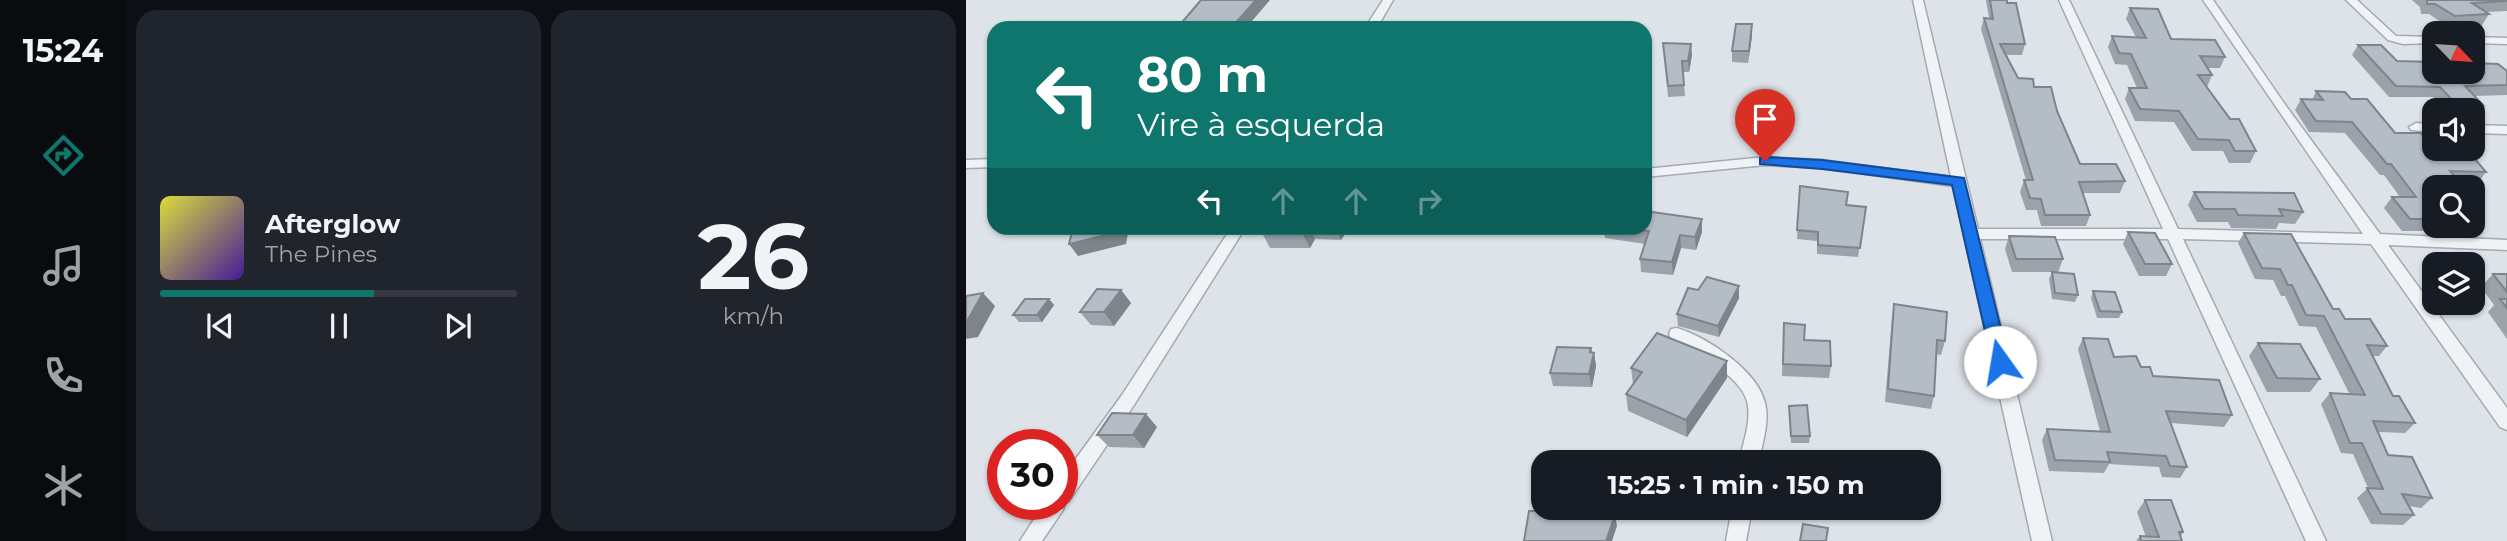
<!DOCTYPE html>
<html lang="pt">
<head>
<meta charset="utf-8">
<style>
  :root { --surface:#171b24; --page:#20242c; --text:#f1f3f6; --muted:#9ea1a6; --line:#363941; --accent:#0f766e }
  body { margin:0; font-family:Montserrat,sans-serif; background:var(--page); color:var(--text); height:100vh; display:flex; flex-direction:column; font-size:26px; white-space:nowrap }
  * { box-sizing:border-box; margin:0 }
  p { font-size:23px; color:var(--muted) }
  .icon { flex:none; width:38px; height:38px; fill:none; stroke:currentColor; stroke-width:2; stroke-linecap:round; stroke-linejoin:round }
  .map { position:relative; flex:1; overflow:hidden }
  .details { display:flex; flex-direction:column; gap:10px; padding:10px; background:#0d0f14; width:840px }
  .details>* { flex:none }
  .guide { position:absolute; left:21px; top:21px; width:665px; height:214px; border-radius:21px; box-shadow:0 2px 5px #0004; background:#0f766e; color:#fff; overflow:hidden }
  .needle { width:46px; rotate:115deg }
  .buttons { position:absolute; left:1456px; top:21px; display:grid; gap:14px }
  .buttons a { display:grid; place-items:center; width:63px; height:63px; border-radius:14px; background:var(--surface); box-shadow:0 2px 5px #0004; font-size:35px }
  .speed { position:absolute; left:21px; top:429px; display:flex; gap:14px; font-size:35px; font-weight:700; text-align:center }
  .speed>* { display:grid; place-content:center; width:91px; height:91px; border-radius:50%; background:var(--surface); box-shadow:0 2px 5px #0004; line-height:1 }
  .speed .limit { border:10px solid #d22; background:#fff; color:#111 }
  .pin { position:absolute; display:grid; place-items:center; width:60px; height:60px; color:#fff; margin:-72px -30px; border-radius:50% 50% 50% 0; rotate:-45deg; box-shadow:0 0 7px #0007 }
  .pin .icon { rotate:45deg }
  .me { position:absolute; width:77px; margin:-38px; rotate:347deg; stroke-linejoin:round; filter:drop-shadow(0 0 5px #0008) }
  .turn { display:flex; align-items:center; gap:24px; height:147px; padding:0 35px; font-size:32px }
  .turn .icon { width:91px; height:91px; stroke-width:2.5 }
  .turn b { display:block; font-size:49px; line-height:60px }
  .lanes { display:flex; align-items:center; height:66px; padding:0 35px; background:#0003; justify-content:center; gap:35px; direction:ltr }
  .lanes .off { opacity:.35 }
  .details .tile { flex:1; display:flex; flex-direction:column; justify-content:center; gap:10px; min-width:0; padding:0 24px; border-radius:21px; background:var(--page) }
  .details .dial { align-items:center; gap:0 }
  .dial b { font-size:91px; line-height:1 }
  .song { display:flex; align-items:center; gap:21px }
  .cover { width:84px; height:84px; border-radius:10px; background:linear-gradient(135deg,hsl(60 70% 55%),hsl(260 70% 35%)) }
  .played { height:7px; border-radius:4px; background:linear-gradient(90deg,var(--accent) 60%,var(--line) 60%) }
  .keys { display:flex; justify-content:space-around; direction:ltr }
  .details .tiles { flex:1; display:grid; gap:10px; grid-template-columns:repeat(2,1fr) }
  .trip { position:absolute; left:565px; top:450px; width:410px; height:70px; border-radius:21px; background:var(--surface); box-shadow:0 2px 5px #0004; font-weight:700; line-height:70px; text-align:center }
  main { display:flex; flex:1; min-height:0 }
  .tab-bar { display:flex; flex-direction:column; width:126px; justify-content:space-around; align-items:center; background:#090b0e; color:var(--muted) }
  .tab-bar .icon { width:49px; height:49px }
  .tab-bar .selected { color:var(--accent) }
  .tab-bar b { font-size:32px; color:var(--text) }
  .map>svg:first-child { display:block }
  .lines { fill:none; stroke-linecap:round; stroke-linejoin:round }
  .minor-casing { stroke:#a2aab2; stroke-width:3 }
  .minor { fill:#f0f3f6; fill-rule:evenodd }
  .wall { fill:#9ba2a9 }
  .shaded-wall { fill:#7e848a }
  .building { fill:#b4bcc5; stroke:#7e848a; stroke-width:2 }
  .route { fill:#1a73e8; stroke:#114b97; stroke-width:2 }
</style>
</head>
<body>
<main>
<nav class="tab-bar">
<b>15:24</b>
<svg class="icon selected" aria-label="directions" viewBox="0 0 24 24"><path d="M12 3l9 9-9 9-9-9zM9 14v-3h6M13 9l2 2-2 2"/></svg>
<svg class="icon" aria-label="music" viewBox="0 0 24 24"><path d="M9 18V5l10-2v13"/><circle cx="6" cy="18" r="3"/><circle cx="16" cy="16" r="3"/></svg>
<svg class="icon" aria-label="phone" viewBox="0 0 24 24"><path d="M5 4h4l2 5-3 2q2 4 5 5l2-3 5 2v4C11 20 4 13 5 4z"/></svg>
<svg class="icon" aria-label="climate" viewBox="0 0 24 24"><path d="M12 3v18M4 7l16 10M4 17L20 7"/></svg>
</nav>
<section class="details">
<div class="tiles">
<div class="tile">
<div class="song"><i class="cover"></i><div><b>Afterglow</b><p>The Pines</p></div></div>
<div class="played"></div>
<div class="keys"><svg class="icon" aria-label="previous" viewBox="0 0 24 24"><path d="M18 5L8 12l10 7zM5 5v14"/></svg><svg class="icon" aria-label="pause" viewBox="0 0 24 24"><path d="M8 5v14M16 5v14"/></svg><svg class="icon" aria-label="next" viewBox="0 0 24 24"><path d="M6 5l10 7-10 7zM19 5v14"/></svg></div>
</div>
<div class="tile dial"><b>26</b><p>km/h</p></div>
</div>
</section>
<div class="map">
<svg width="1541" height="541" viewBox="0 0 1541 541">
  <rect width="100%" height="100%" fill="#dde3e8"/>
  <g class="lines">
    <g class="minor-casing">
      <g id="minor">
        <path d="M417,0H427L411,28H399Z"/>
        <path d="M947,0H957L1012,229H1197L1093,0H1103L1212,229L1397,234L1237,0H1247L1320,106L1414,234L1541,240V250L1422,245L1541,408V430L1534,427L1405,244L1217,239L1360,541H1340L1202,239H1014L1086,541H1066L987,186L856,168L799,165L679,177V169L799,157L856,160L985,177Z"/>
        <path d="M1380,0H1391L1430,36L1468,37V43L1437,44L1422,40Z"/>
        <path d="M1507,37L1541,38V44L1507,43Z"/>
        <path d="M1450,123L1468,124V132L1445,130L1443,127Z"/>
        <path d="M1507,125L1541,126V134L1507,133Z"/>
        <path d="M28,159V167L0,168V160Z"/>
        <path d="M265,228H279L168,405L103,501L99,503L97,510L76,541H54L78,504H96V478L156,395Z"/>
        <path d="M711,328C741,337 792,371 799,403C804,422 796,443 793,462H773C777,443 786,421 781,401C774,375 727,351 705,339L703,334L705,329Z"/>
        <path d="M766,508H786L780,541H760Z"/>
      </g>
    </g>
    <use href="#minor" class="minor"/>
  </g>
  <g class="wall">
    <path d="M1020,0H1041L1059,44L1056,55H1040L1052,78L1068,87L1091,111L1114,164L1159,181L1154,193H1117L1124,215L1120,226H1075L1071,210H1060L1054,192L1058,180H1060L1015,29L1018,18H1023Z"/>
    <path d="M1446,0H1541V11L1520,12L1523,14L1516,25L1482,27L1463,14H1455L1454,7Z"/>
    <path d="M1164,8L1205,39L1259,57L1254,68H1241L1246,75L1241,87L1290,151L1284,163H1263L1257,151H1226L1208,122L1169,121L1159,99L1163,88H1171L1161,65L1149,64L1142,47L1146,36L1170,37L1160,19Z"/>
    <path d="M786,24V36L782,63L766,62V51Z"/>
    <path d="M697,43L726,55L723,72H717L719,96L702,97Z"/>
    <path d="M1392,45L1431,61L1541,71V95L1509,96L1517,105L1509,116H1507V110H1478L1467,97H1423L1386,55Z"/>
    <path d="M1350,91L1385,99L1429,133L1520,172L1512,183L1494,182L1496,184L1493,187H1468V226H1503L1499,231H1436L1418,208L1426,197H1434L1418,175H1414L1379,133L1343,132L1329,110L1335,99L1346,100Z"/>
    <path d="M834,186L880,205L900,207L892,257L851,254V241L831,239Z"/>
    <path d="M1228,192L1337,212L1329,224L1313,223L1310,229L1265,228L1262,222H1231L1222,205Z"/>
    <path d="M295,228H408L405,234H379L375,240L349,239L344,248H304L294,229Z"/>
    <path d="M638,228H679L736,232L730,250L715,248L707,275L675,272L674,259L679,244L639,238Z"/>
    <path d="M1162,232L1206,264L1200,276H1173L1157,244Z"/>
    <path d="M1278,233L1379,319L1421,346L1413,356H1406L1427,396L1449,423L1439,433L1412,432L1422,455L1466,498L1455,508L1443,506L1448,515L1437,525L1405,524L1391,498L1402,488L1387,454L1375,453L1355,404L1364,393L1384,395L1350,327L1333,326L1319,296H1315L1307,280L1289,279L1272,243Z"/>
    <path d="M1043,236L1097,259L1092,273L1112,295L1109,302L1086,299L1083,279L1086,272H1046L1039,249Z"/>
    <path d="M1527,274H1541V339L1522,312L1528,305L1515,287Z"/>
    <path d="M155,290L165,303L148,326L125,325L114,312Z"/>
    <path d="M1127,291L1156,312L1153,318H1131L1125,298Z"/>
    <path d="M773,298L753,337L712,326L711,314Z"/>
    <path d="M83,299L88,305L76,322H53L47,315Z"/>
    <path d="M928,304L979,341L975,355L970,354L968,396L965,409L919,402L926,317Z"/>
    <path d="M818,323L838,340L865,366L863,378L816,376Z"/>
    <path d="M1117,338L1148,357L1175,367L1187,376L1266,415L1258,427L1205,423L1221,467L1214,478L1196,477L1193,467L1143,464L1138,473L1083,471L1076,440L1081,429L1134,431L1112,349Z"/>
    <path d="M1292,343L1354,379L1344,392H1301L1283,356Z"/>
    <path d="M626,352L628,353L630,366L626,387L587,386L584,373Z"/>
    <path d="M761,361V378L721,437L662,411L660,394L667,384L665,368Z"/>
    <path d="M823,406L844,436L843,443H825Z"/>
    <path d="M191,427L178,448L143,447L131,435Z"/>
    <path d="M1179,500L1217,532L1215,536L1216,541H1170L1174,536L1180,537L1171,512Z"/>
    <path d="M653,508H676L675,511Z"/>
  </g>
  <g class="shaded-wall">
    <path d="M290,0H304L280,28H265Z"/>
    <path d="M786,24V36L782,63L783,51Z"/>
    <path d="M725,44L726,55L723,72L722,61Z"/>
    <path d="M736,219V232L730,250L729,237Z"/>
    <path d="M153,228H163L160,244L112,256L103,244Z"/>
    <path d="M335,228H343L349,239L344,248L334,229Z"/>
    <path d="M370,228H376L379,234L375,240Z"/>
    <path d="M402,228H408L405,234Z"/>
    <path d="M714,235L715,248L707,275L706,262Z"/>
    <path d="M773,286V298L753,337L752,326Z"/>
    <path d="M155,290L165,303L148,326L138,312Z"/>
    <path d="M17,293L29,306L12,337L0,339V323Z"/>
    <path d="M83,299L88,305L76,322L71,315Z"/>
    <path d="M625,348L627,358L628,353L630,366L626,387L623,374Z"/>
    <path d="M761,361V378L721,437L720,420Z"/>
    <path d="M180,414L191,427L178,448L167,435Z"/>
    <path d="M649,515L651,526L646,541H640Z"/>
  </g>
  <g class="building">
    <path d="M235,0H290L265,28H225L212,27Z"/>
    <path d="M1024,0H1041V3H1050L1059,44H1034L1052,78L1067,79L1068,87H1085L1091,111L1114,164H1150L1159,181L1113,182L1124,215H1079L1075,199L1064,198L1058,180H1067L1018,18L1027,19Z"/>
    <path d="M1461,0H1541V1L1506,3L1523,14L1489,16L1469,4H1461Z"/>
    <path d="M1164,8L1192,9L1205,39L1249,40L1259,57L1234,56L1246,75H1232L1264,119H1273L1290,151H1269L1263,140L1232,139L1213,111L1174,109L1163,88H1181L1165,54L1153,53L1146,36L1180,38Z"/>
    <path d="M770,24H786L783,51H766Z"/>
    <path d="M697,43L725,44L722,61H716L718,85L702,86Z"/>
    <path d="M1392,45H1415L1431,61L1468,62V72H1507V63L1532,64L1541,71V85L1499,86L1517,105L1489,103L1474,87L1430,86Z"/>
    <path d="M1350,91L1379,92L1385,99H1401L1429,133H1455L1468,147V149L1472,151L1503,152L1520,172L1484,171L1496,184L1475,183L1479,187H1468V219H1444L1426,197H1450L1425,164H1421L1386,122L1350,121L1335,99L1357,100Z"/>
    <path d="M834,186L882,192L880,205L900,207L894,248L852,245V232L831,230Z"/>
    <path d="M1228,192L1328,193L1337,212L1313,209L1317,216L1272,215L1269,209H1238Z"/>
    <path d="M679,211L736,219L729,237L714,235L706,262L674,259L683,231L654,228H679Z"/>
    <path d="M107,228H153L152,232L103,244Z"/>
    <path d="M295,228H335L334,229H294Z"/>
    <path d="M1162,232L1189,233L1206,264H1179Z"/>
    <path d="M1278,233L1325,234L1367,309H1373L1379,319H1404L1421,346L1401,345L1427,396H1433L1449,423L1407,421L1422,455L1446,457L1466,498L1436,494L1448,515L1415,514L1401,488L1417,489L1396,443H1384L1364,393L1399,395L1358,316L1340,315L1326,285H1322L1314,269L1296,268Z"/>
    <path d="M1043,236L1089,237L1097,259H1050Z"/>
    <path d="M1086,272L1108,274L1112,295L1089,293Z"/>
    <path d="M1527,274H1541V292Z"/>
    <path d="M741,277L773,286L752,326L711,314L722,288L732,290Z"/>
    <path d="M131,289L155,290L138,312H114Z"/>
    <path d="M1127,291L1149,292L1156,312L1134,311Z"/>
    <path d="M17,293L0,323V296Z"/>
    <path d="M59,299H83L71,315H47Z"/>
    <path d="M1534,299H1541V308Z"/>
    <path d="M928,304L981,312L979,341L971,340L968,396L922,389Z"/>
    <path d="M818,323L839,325L838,340L864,341L865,366L817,364Z"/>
    <path d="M691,333L761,361L720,420L660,394L676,372L665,368Z"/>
    <path d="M1117,338L1142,339L1148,357L1170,356L1175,367H1184L1187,376L1253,380L1266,415L1200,411L1221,467L1204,466L1200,456L1141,452L1144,462L1089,460L1081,429L1144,432Z"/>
    <path d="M1292,343L1334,344L1354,379L1311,378Z"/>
    <path d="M591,347L625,348L624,352L628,353L623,374L584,373Z"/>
    <path d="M841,405L844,436H825L823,406Z"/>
    <path d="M146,413L180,414L167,435H131Z"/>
    <path d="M1179,500H1205L1217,532H1213L1216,541H1175L1174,536L1193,537Z"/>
    <path d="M621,510L649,515L640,541H558L563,511Z"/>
    <path d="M837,524L862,528L860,541H834Z"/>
  </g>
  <path class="route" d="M799,157L856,160L998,178L1043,362L1041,367H1028L1026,362L986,185L856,169L794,164V158Z"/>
</svg>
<div class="buttons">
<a><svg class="needle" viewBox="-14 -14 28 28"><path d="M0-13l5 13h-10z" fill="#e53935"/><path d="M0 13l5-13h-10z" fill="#9ea1a6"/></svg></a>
<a><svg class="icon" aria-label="sound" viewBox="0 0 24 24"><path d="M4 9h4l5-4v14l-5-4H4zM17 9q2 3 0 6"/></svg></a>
<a><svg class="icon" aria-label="search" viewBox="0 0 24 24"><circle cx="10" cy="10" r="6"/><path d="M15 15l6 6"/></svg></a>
<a><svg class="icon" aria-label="layers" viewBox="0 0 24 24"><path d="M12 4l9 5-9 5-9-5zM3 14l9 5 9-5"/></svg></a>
</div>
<div class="speed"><div class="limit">30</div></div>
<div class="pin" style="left:799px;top:161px;background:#d93025"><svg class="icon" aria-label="arrive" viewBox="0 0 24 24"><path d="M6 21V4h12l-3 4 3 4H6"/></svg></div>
<svg class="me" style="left:1034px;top:362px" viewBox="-20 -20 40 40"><circle r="19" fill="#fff"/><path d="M0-13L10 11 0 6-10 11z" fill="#1a73e8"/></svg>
<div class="trip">15:25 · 1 min · 150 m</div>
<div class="guide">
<div class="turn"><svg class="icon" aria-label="left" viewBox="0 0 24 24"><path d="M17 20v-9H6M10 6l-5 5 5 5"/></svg><div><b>80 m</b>Vire à esquerda</div></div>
<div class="lanes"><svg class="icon" aria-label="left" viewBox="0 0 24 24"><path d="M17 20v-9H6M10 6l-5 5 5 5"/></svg><svg class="icon off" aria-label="ahead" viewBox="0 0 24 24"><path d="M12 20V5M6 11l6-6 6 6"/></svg><svg class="icon off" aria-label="ahead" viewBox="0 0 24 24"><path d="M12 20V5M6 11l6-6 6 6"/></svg><svg class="icon off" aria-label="right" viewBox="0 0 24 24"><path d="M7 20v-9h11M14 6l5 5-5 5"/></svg></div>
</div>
</div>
</main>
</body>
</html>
